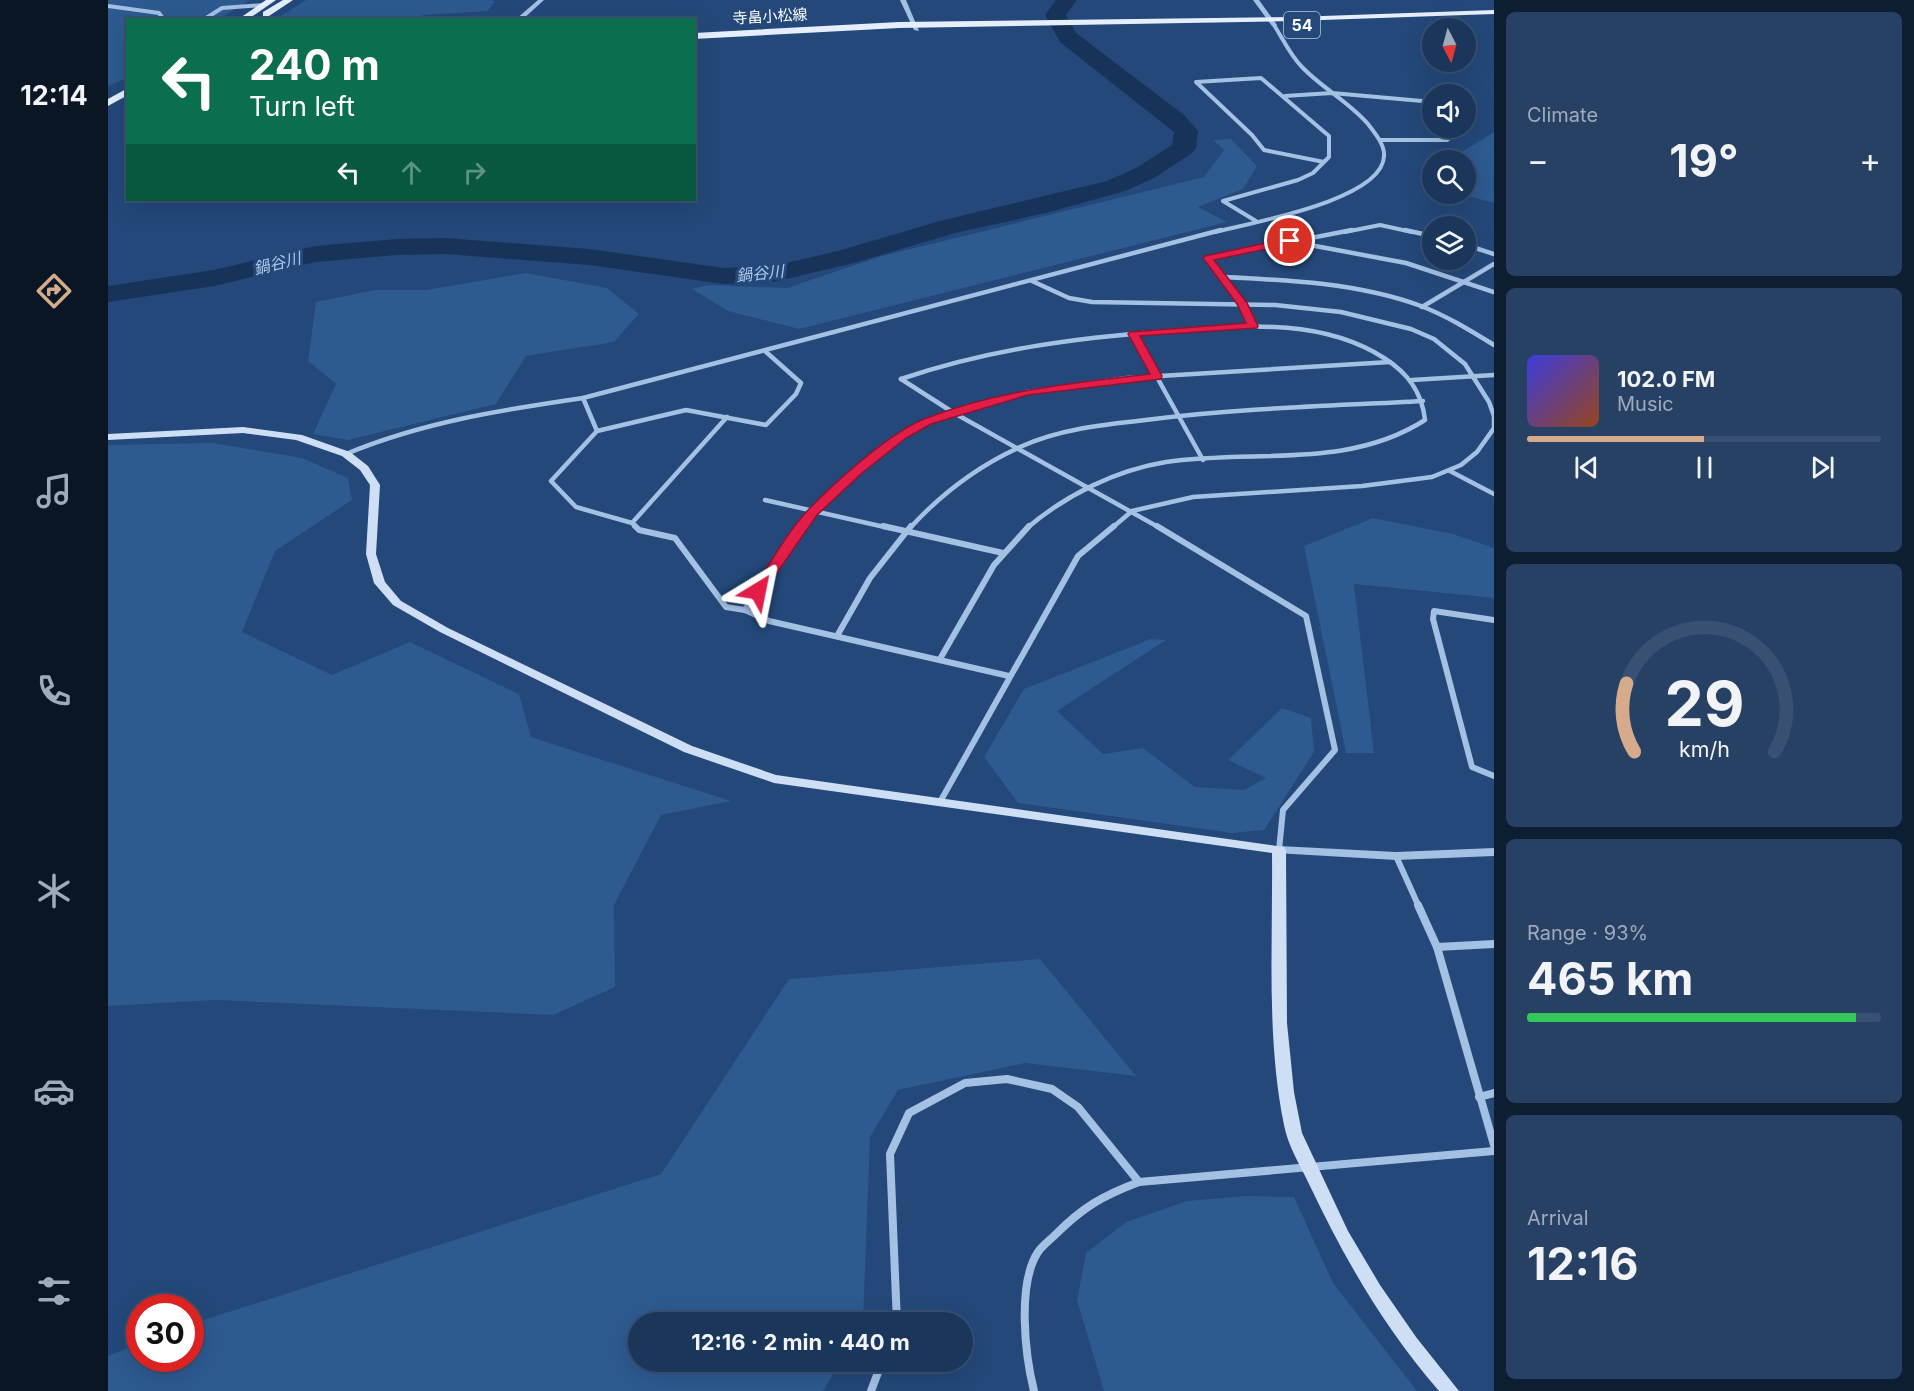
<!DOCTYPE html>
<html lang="en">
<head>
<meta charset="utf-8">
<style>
  :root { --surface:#1a365b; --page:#274164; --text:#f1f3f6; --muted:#9fabbb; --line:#385071; --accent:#d6ab8b }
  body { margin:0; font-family:Inter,"Noto Sans JP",sans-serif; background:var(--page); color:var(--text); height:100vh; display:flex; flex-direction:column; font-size:22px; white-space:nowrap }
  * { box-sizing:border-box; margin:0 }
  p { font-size:20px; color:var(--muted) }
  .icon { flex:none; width:33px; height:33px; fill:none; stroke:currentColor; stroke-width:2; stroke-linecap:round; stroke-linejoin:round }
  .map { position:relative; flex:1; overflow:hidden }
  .side { display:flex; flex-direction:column; gap:12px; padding:12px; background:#0e1e32; width:420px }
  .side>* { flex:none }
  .banner { position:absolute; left:18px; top:18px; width:570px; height:183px; border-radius:0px; box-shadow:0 6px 24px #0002,0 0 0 2px var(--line); background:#0b6e4f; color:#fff; overflow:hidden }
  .needle { width:39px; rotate:174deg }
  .buttons { position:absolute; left:1314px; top:18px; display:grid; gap:12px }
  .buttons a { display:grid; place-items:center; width:54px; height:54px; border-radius:50%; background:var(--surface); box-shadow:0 6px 24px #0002,0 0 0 2px var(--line); font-size:30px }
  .speed { position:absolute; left:18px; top:1294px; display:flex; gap:12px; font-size:30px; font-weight:700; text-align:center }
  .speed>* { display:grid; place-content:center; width:78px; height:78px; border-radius:50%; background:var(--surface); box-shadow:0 6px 24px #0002,0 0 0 2px var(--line); line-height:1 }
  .speed .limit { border:9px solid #d22; background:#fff; color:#111 }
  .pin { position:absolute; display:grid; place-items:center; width:51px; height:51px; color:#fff; margin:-26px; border:3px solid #fff; border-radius:50%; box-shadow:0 2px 6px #0007 }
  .me { position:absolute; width:66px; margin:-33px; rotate:35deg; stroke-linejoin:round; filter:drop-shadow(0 0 4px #0008) }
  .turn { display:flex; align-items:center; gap:21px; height:126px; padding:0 24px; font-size:27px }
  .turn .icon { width:78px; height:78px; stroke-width:2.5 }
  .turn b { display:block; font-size:42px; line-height:51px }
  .lanes { display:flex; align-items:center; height:57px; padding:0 24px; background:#0003; justify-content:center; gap:30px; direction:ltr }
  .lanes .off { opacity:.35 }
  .big { font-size:45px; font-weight:700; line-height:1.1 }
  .side .tile { flex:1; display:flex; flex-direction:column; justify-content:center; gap:9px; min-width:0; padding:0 21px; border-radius:9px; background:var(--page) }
  .side .dial { align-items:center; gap:0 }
  .dial svg { height:156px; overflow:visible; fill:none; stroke:var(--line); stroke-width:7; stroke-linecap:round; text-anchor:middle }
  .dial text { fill:var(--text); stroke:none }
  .song { display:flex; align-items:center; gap:18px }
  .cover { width:72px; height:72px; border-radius:9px; background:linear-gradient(135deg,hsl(240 70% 55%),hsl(20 70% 35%)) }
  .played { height:6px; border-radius:3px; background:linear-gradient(90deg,var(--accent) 50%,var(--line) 50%) }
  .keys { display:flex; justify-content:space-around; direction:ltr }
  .heat { display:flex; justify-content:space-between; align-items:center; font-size:33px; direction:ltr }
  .charge { height:9px; border-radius:4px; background:linear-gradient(90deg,#34c759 93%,var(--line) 0) }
  .trip { position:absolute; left:520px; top:1312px; width:345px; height:60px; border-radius:30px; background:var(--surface); box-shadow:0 6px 24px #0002,0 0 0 2px var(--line); font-weight:700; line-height:60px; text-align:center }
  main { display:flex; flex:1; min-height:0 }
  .tab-bar { display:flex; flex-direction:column; width:108px; justify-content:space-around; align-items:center; background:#0a1624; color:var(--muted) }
  .tab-bar .icon { width:42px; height:42px }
  .tab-bar .active { color:var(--accent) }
  .tab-bar b { font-size:27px; color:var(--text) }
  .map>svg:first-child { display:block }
  .green { fill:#2d5a90 }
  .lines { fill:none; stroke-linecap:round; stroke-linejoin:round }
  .river { fill:#183359; fill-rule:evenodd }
  .minor-far3 { stroke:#a4c1e4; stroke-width:4 }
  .minor-far2 { stroke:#a4c1e4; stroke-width:4.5 }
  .minor-far1 { stroke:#a4c1e4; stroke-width:6 }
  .minor { stroke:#a4c1e4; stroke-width:8 }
  .tertiary { fill:#a4c1e4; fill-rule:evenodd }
  .secondary { fill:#cedef4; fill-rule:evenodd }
  .primary { fill:#e4eefc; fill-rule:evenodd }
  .route { fill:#e11d48; stroke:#92132f; stroke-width:1.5 }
  .labels { text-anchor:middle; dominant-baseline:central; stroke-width:6; stroke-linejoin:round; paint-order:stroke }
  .far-street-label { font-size:15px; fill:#fff; stroke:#234879 }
  .shield { fill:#234879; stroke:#bdc8d7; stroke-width:1.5 }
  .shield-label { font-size:16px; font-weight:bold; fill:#fff }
  .far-water-label { font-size:16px; font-style:italic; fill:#afcbec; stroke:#234879 }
</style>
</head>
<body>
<main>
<nav class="tab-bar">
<b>12:14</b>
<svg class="icon active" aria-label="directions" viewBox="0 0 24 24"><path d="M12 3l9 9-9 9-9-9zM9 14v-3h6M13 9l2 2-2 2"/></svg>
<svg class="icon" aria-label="music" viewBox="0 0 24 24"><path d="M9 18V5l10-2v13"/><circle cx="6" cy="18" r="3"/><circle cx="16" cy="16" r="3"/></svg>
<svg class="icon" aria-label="phone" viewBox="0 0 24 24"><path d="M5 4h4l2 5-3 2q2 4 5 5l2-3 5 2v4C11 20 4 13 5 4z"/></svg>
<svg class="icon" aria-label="climate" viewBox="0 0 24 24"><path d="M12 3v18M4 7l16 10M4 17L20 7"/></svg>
<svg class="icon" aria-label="car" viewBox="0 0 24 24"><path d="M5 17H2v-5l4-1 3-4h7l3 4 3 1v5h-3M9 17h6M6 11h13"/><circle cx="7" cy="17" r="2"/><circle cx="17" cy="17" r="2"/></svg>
<svg class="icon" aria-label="filters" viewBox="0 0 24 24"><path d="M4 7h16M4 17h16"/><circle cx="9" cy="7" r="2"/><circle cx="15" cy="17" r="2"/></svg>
</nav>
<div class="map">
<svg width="1386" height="1391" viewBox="0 0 1386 1391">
  <rect width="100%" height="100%" fill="#234879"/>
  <g class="green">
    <path d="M0,0H142L111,19L20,20L19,78L0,86Z"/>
    <path d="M198,0H380L387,1L380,11L316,15L306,19H168Z"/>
    <path d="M1386,132V203L1353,194H1358V160H1341Z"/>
    <path d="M1123,139L1149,166L1135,189L1090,207L1119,222L691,329L620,311L584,289L599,285L679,288L774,256L1096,177L1116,150L1105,140Z"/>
    <path d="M418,273L499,288L531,314L506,342L418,356L388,404L240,440L205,434L228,384L200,361L208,302L267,290H319Z"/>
    <path d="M104,443L194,458L240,478L244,500L167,551L134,632L224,675L302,642L411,694L423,737L623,801L553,815L506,905L507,987L445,1015L108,1000L0,1006V445Z"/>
    <path d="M1265,518L1345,534L1386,548V598L1246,584L1266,753H1238L1196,546Z"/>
    <path d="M1043,639L1058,640L949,711L995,754L1035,748L1087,787L1136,790L1158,778L1120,760L1174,708L1203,718L1206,752L1156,830L1124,833L910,803L876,757L916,689Z"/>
    <path d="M932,959L1028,1076L917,1063L790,1090L762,1137L755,1323H531V1362H732L715,1391H0V1356L31,1343L32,1359H82L83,1324L553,1174L681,979Z"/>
    <path d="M1138,1196L1186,1197L1225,1283L1309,1391H996L969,1300L978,1253L1018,1222L1079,1201Z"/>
  </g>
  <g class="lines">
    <path class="river" d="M948,0H969L958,15L968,33L1076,115L1090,131L1088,148L1084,153L1046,178L1017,191L938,213L847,233L746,263L665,282L616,284L481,265L337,254L289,255L207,262L106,286L0,302V286L106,270L207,246L289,239L337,238L481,249L616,268L665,266L730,251L832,221L999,181L1028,168L1064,145L1066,132L952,42L937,15Z"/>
    <g class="minor-far3">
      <path d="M0,6L51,13L56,20"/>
      <path d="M95,20L114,8L156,5"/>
      <path d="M1177,96L1224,93L1314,101L1324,110"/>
      <path d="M1273,140H1339L1348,132L1343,128"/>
      <path d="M1148,221L1115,201L1190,180L1205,173L1221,157V136L1153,78L1088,82L1144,135L1156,150L1216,162"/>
      <path d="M1107,232C1142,223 1275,200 1276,156C1277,145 1267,133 1260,124C1241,102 1214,88 1194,67C1182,55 1175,39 1166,25"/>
      <path d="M1237,232L1272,225L1304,232"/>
    </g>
    <g class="minor-far2">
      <path d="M1297,230L1324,236"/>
      <path d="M1186,242L1298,263L1386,292"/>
      <path d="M1358,245L1386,254"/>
      <path d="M1114,277C1181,280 1250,283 1313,306C1339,316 1363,331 1386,345"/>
      <path d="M924,281L961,298L984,302L1167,305L1233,312L1303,329L1326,339L1357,364L1381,402L1386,416V428L1369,452L1353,465L1324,477L1254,486L1085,497L1024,511L1004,528"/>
      <path d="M1314,307L1386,264"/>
      <path d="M1145,326L1134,303L1100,258L1244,230"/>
      <path d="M1025,334L1095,460"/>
      <path d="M793,379C881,349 968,338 1060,331C1133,326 1212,317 1276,358C1300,373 1314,392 1317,420C1239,470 1146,449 1058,462C1008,470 958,495 919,528"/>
      <path d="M793,379L846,413L1052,528"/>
      <path d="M1304,380L1386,375"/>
      <path d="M475,398L489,431"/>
      <path d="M238,454C315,422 393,410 475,398L1113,230"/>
      <path d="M1342,471L1386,494"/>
      <path d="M657,500L781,528"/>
      <path d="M524,523L619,417"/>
      <path d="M529,528L524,523L468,507L443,481L489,431L578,410L658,425L688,394L693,383L657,351"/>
      <path d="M693,528L704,512L776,450L819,422L919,392L1019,378L1282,362"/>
      <path d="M802,528C833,494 870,466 912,447C953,428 1001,424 1046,419C1135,408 1225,406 1315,401"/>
    </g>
    <g class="minor-far1">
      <path d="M527,526L531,530L567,538L618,607L637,610"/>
      <path d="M694,526L637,610L661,621L901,676"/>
      <path d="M775,526L895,553"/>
      <path d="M1049,526L1198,616L1227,750L1175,810L1171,850"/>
      <path d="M1386,620L1326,611L1325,619L1364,767L1386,776"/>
      <path d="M729,636L762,578L803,526"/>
      <path d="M832,659L886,565L921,526"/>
      <path d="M832,802L970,556L1006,526"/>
      <path d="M1288,856L1311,907"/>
    </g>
    <g class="minor">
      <path d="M1310,905L1329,947L1386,1145"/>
      <path d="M1329,947L1386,944"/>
      <path d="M1371,1097L1386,1093"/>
      <path d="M789,1323L782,1154L801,1113L857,1083L899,1079L944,1089L970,1107L1031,1182"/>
      <path d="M763,1391L774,1362"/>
      <path d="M926,1391C917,1355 909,1284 930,1252C934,1246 942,1240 947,1235C975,1207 994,1196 1031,1182L1386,1151"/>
    </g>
    <g class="tertiary">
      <path d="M430,0H436L414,20H407Z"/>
      <path d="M792,0H798L811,31L806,30Z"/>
      <path d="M1145,0H1151L1169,25L1168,26H1164Z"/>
      <path d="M1171,846L1288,852L1386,848V856L1288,860L1167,853L1165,850L1167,847Z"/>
    </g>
    <path class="secondary" d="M135,427L194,435L242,452L260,466L272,485L268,554L277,582L293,601L340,628L584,746L668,775L1176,847L1178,850L1179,1023L1186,1092L1194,1133L1240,1231L1272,1285L1308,1337L1351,1391H1331C1277,1329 1236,1258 1201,1184C1192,1165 1180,1146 1176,1125C1158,1036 1165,944 1164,853L666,783L576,752L332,632L285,605L266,583L258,554L262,485L252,470L234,456L188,440L135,433L0,440V434Z"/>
    <g class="primary">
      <path d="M158,0H168L139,20H129Z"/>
      <path d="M175,0H185L161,16H155V12Z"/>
      <path d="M1386,10V14L1186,21L791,28L586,39V33L791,22L1186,17Z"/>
      <path d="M20,88V95L0,106V99Z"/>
    </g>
  </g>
  <path class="route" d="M1182,238L1186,239V243L1106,260L1139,303L1150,326L1149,328L1032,336L1054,376L1053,379L920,395L823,424L798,438L754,473L709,515L655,593L650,594L644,591C662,564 679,532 701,509C728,481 780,434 816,419C890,390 964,383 1042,374L1020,334L1022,332L1138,323L1129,304L1095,258L1097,256Z"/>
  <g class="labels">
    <g class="far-street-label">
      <text transform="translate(662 16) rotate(-3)">寺畠小松線</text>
    </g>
    <rect class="shield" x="1176" y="12" width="36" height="26" rx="4.5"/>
    <g class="shield-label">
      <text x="1194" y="25">54</text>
    </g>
    <g class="far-water-label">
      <text transform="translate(169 263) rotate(-14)">鍋谷川</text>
      <text transform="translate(652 273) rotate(-6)">鍋谷川</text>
    </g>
  </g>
</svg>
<div class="buttons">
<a><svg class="needle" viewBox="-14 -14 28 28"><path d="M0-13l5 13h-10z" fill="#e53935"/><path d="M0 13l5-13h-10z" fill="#9fabbb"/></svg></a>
<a><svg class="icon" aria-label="sound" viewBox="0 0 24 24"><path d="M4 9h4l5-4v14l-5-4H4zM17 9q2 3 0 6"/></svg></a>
<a><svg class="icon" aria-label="search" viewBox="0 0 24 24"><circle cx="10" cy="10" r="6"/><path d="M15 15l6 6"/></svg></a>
<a><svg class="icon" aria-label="layers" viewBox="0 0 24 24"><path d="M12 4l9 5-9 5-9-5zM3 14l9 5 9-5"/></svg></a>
</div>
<div class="speed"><div class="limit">30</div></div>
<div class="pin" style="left:1182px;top:241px;background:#d93025"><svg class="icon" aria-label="arrive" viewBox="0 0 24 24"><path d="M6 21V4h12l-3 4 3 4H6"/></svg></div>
<svg class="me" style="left:650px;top:591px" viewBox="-20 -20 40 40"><path d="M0-17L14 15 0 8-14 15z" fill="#e11d48" stroke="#fff" stroke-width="4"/></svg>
<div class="trip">12:16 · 2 min · 440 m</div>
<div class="banner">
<div class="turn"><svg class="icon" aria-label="left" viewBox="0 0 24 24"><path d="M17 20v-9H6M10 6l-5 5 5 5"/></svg><div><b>240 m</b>Turn left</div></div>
<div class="lanes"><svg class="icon" aria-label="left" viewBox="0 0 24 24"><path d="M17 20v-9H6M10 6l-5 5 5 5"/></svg><svg class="icon off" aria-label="ahead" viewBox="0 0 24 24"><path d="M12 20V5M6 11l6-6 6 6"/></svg><svg class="icon off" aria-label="right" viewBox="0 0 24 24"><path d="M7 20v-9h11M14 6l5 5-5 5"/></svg></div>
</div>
</div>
<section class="side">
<div class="tile"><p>Climate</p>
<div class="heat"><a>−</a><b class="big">19°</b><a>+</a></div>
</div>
<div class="tile">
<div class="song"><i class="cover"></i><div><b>102.0 FM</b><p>Music</p></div></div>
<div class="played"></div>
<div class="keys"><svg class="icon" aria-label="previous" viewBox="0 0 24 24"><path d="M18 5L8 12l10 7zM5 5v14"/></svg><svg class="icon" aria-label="pause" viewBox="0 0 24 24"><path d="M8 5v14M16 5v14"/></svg><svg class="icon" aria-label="next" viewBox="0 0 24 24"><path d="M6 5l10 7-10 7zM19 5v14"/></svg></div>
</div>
<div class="tile dial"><svg viewBox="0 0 100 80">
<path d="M14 69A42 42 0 1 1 86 69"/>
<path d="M14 69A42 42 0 0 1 10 34" stroke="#d6ab8b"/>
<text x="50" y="56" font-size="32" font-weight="700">29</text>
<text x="50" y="72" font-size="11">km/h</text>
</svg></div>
<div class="tile"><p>Range · 93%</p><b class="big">465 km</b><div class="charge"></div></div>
<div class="tile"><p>Arrival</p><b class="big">12:16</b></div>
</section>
</main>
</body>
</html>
